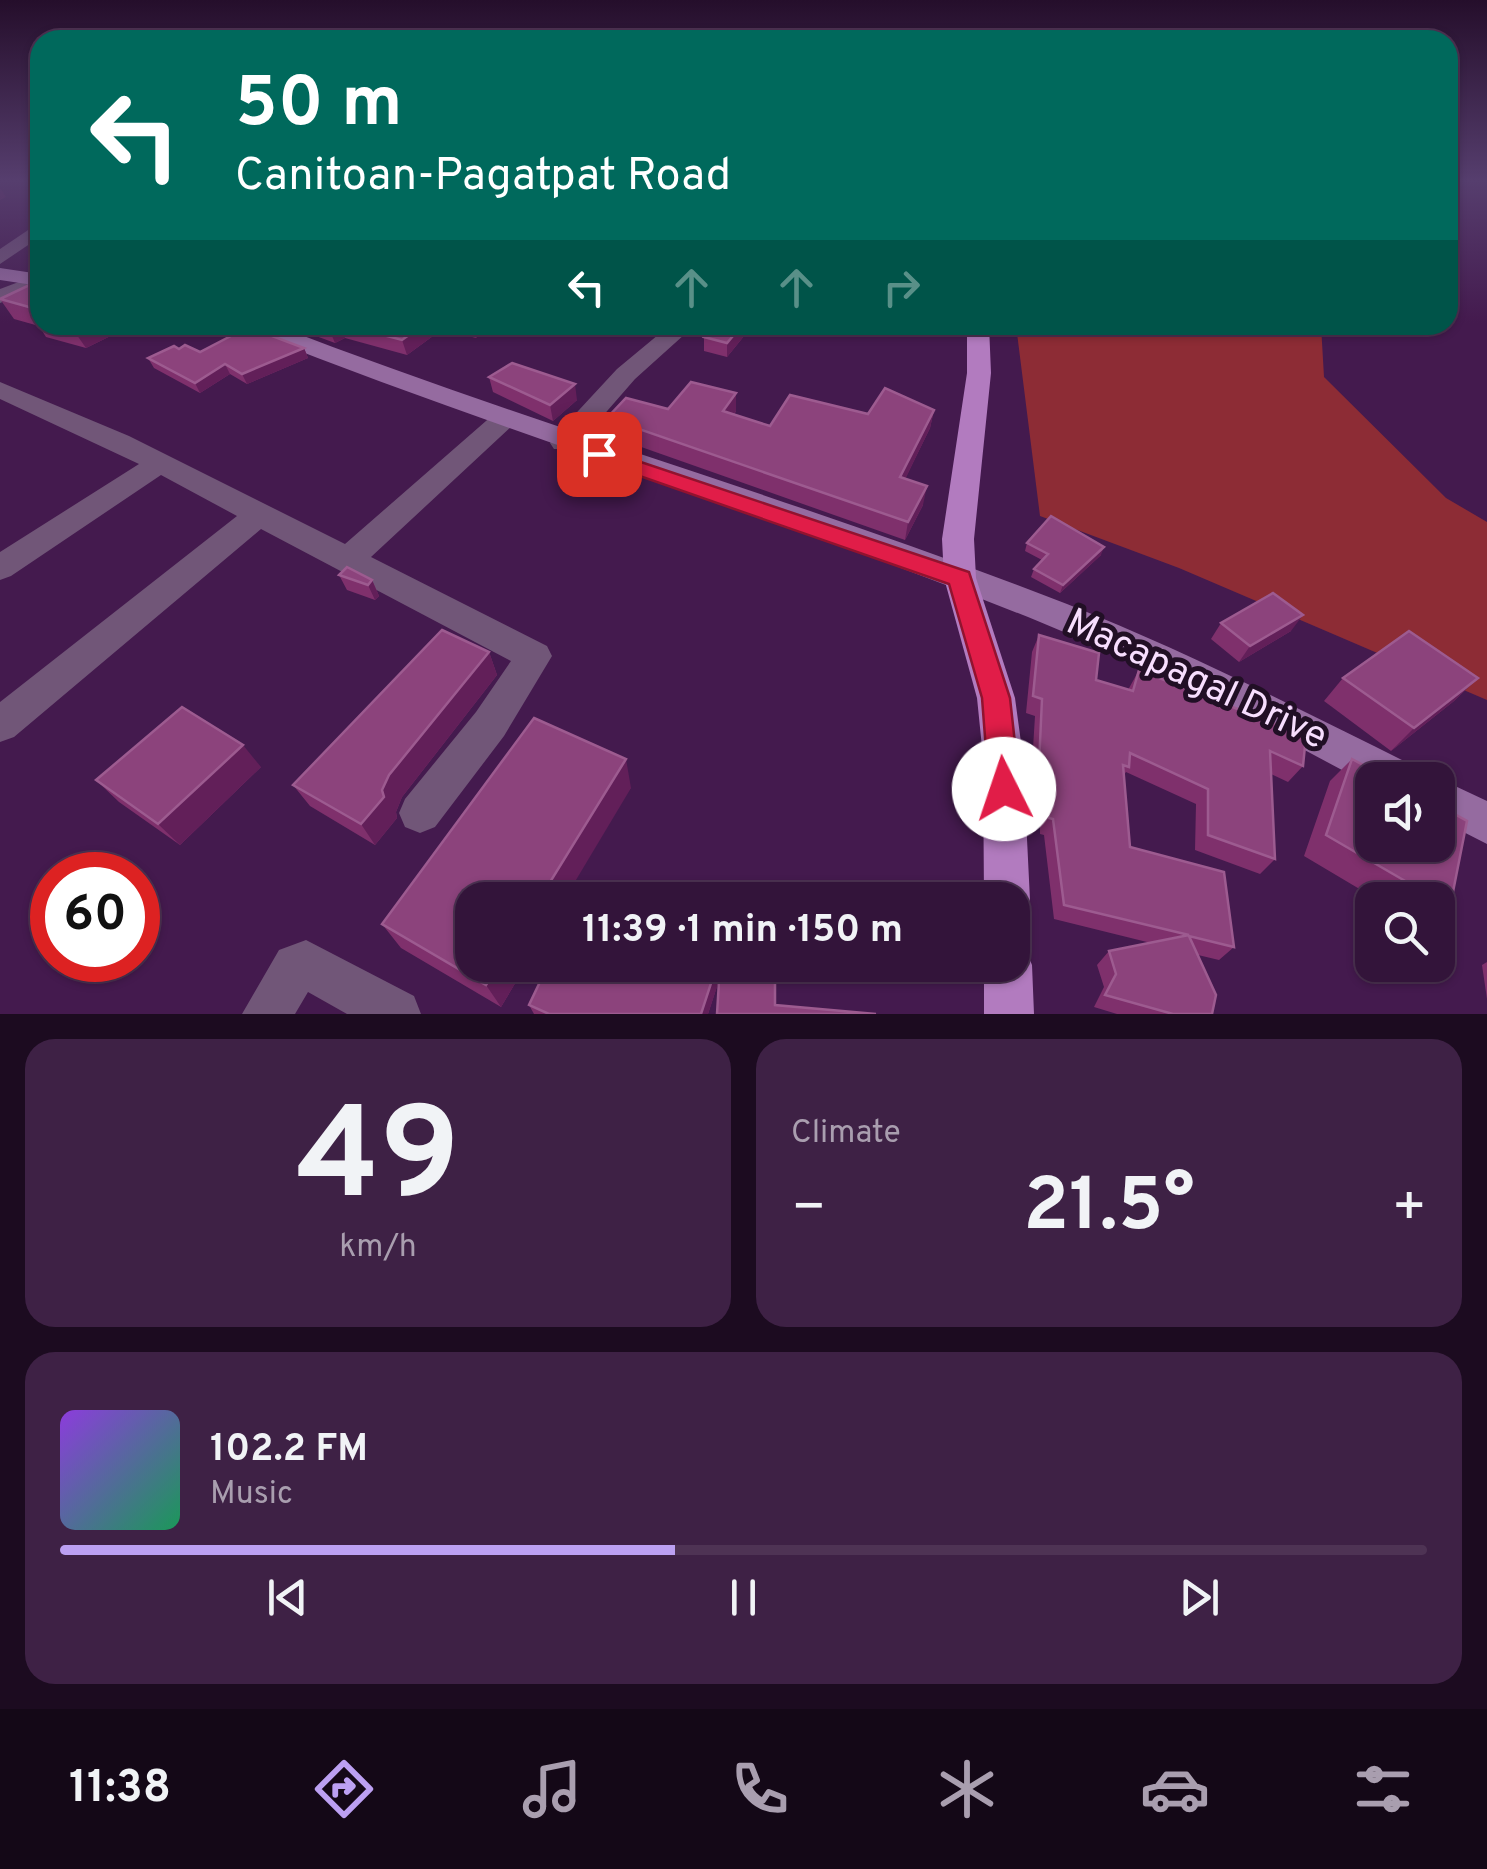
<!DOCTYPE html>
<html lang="en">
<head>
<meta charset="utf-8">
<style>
  :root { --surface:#33143a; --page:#3e2145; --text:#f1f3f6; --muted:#a99eaf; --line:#4e3354; --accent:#bca0f2 }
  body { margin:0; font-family:Overpass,sans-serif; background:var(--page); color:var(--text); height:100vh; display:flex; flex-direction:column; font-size:38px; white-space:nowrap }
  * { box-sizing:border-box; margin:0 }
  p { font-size:32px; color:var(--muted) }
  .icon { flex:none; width:55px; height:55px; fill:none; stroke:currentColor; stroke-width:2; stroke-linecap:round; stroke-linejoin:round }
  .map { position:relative; height:1014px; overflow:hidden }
  .details { display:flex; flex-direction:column; gap:25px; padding:25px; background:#1c0b20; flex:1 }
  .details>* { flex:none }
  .hud { position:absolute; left:30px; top:30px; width:1428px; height:305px; border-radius:30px; box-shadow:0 2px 8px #0004,0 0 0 2px var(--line); background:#00695c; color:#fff; overflow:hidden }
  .buttons { position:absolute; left:1355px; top:762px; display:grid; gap:20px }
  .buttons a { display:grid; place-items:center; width:100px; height:100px; border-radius:20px; background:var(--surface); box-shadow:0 2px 8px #0004,0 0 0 2px var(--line); font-size:50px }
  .speed { position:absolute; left:30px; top:852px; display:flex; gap:20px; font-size:50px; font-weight:700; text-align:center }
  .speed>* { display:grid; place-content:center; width:130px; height:130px; border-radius:50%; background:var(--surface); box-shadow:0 2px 8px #0004,0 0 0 2px var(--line); line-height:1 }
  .speed .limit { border:15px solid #d22; background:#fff; color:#111 }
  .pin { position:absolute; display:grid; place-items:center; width:85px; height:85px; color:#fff; margin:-42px; border-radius:20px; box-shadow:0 5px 15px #0006 }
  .me { position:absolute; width:110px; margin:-55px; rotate:356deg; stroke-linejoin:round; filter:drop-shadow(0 0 8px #0008) }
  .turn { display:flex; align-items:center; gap:35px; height:210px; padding:0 40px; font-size:45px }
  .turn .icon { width:130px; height:130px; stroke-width:2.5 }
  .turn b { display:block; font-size:70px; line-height:85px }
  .lanes { display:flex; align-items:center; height:95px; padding:0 40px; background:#0003; justify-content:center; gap:50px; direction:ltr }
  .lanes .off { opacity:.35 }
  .big { font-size:75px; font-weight:700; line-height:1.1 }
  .details .widget { flex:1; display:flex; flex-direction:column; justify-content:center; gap:15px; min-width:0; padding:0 35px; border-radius:30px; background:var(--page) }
  .details .dial { align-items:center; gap:0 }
  .dial b { font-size:130px; line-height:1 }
  .song { display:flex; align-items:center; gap:30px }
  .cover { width:120px; height:120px; border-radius:15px; background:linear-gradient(135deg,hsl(270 70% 55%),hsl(150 70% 35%)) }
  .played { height:10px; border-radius:5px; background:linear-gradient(90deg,var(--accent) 45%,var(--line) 45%) }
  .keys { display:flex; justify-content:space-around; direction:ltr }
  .heat { display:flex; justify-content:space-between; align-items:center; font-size:55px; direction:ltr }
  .details .tiles { flex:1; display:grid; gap:25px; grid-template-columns:1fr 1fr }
  .widget:last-child { grid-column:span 2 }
  .trip { position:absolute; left:455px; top:882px; width:575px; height:100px; border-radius:30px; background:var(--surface); box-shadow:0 2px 8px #0004,0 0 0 2px var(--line); font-weight:700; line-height:100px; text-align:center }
  .dock { display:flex; height:160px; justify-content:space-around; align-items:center; background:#140817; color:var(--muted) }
  .dock .icon { width:70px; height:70px }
  .dock .current { color:var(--accent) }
  .dock b { font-size:45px; color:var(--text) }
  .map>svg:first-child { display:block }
  .green { fill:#8d2c35 }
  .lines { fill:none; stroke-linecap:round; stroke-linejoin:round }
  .street { fill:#715678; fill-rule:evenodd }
  .secondary { fill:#956ba0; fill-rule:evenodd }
  .primary { fill:#b27bbf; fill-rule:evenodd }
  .wall { fill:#7f306c }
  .shaded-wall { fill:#621f59 }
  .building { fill:#8c437c; stroke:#9d5b90; stroke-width:2.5 }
  .route { fill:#e11d48; stroke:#92132f; stroke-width:2.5 }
  .labels { text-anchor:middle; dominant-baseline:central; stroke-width:10; stroke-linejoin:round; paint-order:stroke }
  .near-street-label { font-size:38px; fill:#f7defe; stroke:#210f25 }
</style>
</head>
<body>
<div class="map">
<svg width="1487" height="1014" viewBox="0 0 1487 1014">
  <rect width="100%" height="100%" fill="#441a4e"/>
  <path class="green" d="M1016,325H1321L1324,377L1446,498L1487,522V700L1179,568L1040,516Z"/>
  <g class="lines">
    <g class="street">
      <path d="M40,222V237L0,264V249Z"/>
      <path d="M40,274V287L0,303V289Z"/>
      <path d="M670,325H695L635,379L574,449H554L550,443L554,437L617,369Z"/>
      <path d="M0,382L129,436L345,544L494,414H512L516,420L512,426L371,557L547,646L552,656L504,736L435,827L420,833L405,827L399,813L405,799L476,712L511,661L261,529L14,737L0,742V702L237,516L161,475L11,576L0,580V552L139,464L0,399Z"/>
      <path d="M306,940L414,996L421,1014H347L308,992L295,1014H242L279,950Z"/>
    </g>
    <g class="secondary">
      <path d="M0,268L40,274V286L0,280Z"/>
      <path d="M243,325H275C536,426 806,502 1067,604C1186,651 1301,710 1416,767L1422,780H1372V786C1263,728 1155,669 1040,622C779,516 508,434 246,330Z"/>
      <path d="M1438,778L1487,801V844L1438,819V780H1434Z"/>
    </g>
    <g class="primary">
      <path d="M967,325H989L991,373L974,539L976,578L1015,698L1023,757L1030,900L1023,916L1012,921V900H984L983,757L977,698L944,578L942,539L967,373Z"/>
      <path d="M1012,943L1025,948L1032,965L1034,1014H984V965H1012Z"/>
    </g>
  </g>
  <g class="wall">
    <path d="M40,280V325H133L86,348L46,337L39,326L14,319L0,299Z"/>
    <path d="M286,325H492L476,338L430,326L433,336L407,355L345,338L335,343Z"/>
    <path d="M636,325H666L654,334L637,330Z"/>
    <path d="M715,325H753L727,357L704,351V337Z"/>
    <path d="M304,348L308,358L247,384L230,374L200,393L154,368L148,358L179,349L200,352Z"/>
    <path d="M489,377L577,400L553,421L493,392Z"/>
    <path d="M668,409L736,411L734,415L770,426L868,414L934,410L930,428L905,479L923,505L905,540L610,436L607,418Z"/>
    <path d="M1027,543L1101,555L1060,593L1031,577L1034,569L1042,560L1025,551Z"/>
    <path d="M339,575L372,580L379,596L375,600L347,590Z"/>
    <path d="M1221,623L1291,631L1239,662L1211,639Z"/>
    <path d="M1039,635L1096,680L1128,690L1139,670L1303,766L1288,782L1271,774L1275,859L1260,874L1195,850L1196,804L1126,772L1124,775L1130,847L1234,947L1219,960L1198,955L1212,1014H1117L1094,1007L1104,987L1097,965L1109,951L1151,943L1054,919L1044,835L1040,834V784L1031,781L1035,716L1026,713L1032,652Z"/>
    <path d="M489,652L497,675L402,797L396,812L397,818L375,845L310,806L293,785Z"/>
    <path d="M1343,678H1478L1454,701L1391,751L1324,701Z"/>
    <path d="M1352,759L1450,907L1438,915V900H1378L1304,856L1330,781Z"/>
    <path d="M261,767L180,845L119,802L96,780Z"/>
    <path d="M631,788L472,965H526L501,1007L401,948L382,924Z"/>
    <path d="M1487,962V999L1482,965Z"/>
    <path d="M775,965V1005L717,1014L719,980L708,1014H534L529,1005Z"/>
  </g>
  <g class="shaded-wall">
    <path d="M0,188L6,197L0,200Z"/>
    <path d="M78,325H133L86,348L72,328Z"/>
    <path d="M336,325H340L345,338L335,343L329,329Z"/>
    <path d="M423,325H430L433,336L407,355L402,340Z"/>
    <path d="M472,325H492L476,338Z"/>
    <path d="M653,325H666L654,334Z"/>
    <path d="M742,325H753L727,357V343Z"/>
    <path d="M304,348L308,358L247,384L242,374Z"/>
    <path d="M225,364L230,374L200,393L195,383Z"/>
    <path d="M575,384L577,400L553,421L550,405Z"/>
    <path d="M736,393V411L723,429V411Z"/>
    <path d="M934,410L930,428L897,496L900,477Z"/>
    <path d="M927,486L923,505L905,540L908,522Z"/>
    <path d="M1104,547L1101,555L1060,593L1063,585Z"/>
    <path d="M372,580L379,596L375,600L368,585Z"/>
    <path d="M1303,615L1291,631L1239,662L1250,646Z"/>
    <path d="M489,652L497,675L402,797L396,812L397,818L375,845L361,824L382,790L389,775Z"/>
    <path d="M1478,678L1454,701L1391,751L1414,728Z"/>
    <path d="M243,745L261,767L180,845L158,824Z"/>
    <path d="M626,759L631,788L564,900H539Z"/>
    <path d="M499,965H526L501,1007L486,985Z"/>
    <path d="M717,965H722V972L708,1014H701Z"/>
  </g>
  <g class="building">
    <path d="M40,280V310L0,299Z"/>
    <path d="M319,325H336L329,329Z"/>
    <path d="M345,325H423L402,340Z"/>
    <path d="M715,325H742L727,343L704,337Z"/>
    <path d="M248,327L304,348L242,374L225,364L195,383L148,358L174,346L179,349L185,345L200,352Z"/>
    <path d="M512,363L575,384L550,405L489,377Z"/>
    <path d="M691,382L736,393L723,411L770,426L790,395L868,414L885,388L934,410L900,477L927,486L908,522L607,418L626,398L668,409Z"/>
    <path d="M1051,516L1104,547L1063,585L1034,569L1048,554L1027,543Z"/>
    <path d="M347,567L372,580L368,585L339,575Z"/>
    <path d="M1273,593L1303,615L1250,646L1221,623Z"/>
    <path d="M442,630L489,652L389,775L382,790L384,797L361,824L293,785Z"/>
    <path d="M1409,631L1478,678L1414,728L1343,678Z"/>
    <path d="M1039,635L1099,653L1096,680L1133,691L1139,670L1306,736L1303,766L1270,751L1275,859L1208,835V789L1130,753L1129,767L1123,765L1130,847L1224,872L1234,947L1189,936L1216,995L1212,1014H1173L1105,995L1116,974L1109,951L1189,935L1064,905L1053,819L1049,818L1048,768L1039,765L1042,699L1033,696Z"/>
    <path d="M182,707L243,745L158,824L96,780Z"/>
    <path d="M534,718L626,759L539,900H472V965H499L486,985L382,924Z"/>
    <path d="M1352,759L1391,780H1372V845H1438V805L1467,821L1450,907L1326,835Z"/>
    <path d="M548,965H717L701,1014H549L529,1005Z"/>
    <path d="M720,965H775V1005L876,1014H717Z"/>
  </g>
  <linearGradient id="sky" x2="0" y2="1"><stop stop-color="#250e2b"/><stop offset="0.56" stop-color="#563e6e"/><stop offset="1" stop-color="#563e6e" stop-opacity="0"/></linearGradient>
  <rect width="1487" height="323" fill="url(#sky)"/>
  <path class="route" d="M599,448L969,572L1010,698L1020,789L1015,799L1004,804L993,799L989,789L982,698L949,584L591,459L588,454L591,450Z"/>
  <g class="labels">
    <g class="near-street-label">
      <text transform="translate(1196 681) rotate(25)">Macapagal Drive</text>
    </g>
  </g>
</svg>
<div class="buttons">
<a><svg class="icon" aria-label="sound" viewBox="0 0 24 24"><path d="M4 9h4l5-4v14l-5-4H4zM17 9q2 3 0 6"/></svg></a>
<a><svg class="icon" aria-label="search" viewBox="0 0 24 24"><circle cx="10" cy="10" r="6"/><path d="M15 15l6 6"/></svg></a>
</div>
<div class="speed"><div class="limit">60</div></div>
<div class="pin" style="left:599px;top:454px;background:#d93025"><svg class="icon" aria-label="arrive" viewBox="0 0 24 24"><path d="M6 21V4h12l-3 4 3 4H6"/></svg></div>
<svg class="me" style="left:1004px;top:789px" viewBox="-20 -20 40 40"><circle r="19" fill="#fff"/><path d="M0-13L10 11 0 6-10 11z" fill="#e11d48"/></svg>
<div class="trip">11:39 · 1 min · 150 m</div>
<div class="hud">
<div class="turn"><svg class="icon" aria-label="left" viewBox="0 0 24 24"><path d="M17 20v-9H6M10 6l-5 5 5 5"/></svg><div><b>50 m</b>Canitoan-Pagatpat Road</div></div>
<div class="lanes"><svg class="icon" aria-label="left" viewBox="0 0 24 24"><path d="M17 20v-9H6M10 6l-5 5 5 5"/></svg><svg class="icon off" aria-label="ahead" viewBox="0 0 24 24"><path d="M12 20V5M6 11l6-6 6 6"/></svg><svg class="icon off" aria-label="ahead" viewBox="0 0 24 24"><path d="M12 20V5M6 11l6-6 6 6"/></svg><svg class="icon off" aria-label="right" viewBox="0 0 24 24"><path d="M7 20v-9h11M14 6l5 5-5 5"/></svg></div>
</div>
</div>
<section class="details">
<div class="tiles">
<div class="widget dial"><b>49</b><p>km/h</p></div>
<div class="widget"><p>Climate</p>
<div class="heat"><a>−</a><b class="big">21.5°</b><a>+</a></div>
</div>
<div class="widget">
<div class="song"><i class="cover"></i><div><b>102.2 FM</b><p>Music</p></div></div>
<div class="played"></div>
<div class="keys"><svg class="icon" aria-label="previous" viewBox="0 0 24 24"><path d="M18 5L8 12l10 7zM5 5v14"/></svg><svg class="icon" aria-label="pause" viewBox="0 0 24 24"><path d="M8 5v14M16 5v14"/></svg><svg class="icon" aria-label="next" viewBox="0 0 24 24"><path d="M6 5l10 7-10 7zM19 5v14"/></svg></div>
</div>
</div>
</section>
<nav class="dock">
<b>11:38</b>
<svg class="icon current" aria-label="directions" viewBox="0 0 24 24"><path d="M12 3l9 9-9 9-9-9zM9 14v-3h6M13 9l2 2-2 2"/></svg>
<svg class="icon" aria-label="music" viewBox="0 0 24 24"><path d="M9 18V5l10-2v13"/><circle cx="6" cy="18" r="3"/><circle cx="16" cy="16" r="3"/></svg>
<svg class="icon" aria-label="phone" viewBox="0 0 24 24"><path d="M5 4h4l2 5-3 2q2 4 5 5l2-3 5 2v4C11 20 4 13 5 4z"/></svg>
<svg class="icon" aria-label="climate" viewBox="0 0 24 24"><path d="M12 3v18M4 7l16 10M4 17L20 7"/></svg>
<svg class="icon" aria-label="car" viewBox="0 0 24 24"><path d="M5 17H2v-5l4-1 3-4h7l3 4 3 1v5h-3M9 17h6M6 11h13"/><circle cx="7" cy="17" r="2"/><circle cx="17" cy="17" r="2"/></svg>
<svg class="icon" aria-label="filters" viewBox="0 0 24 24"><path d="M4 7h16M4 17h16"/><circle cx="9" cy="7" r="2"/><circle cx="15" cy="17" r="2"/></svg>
</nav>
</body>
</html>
